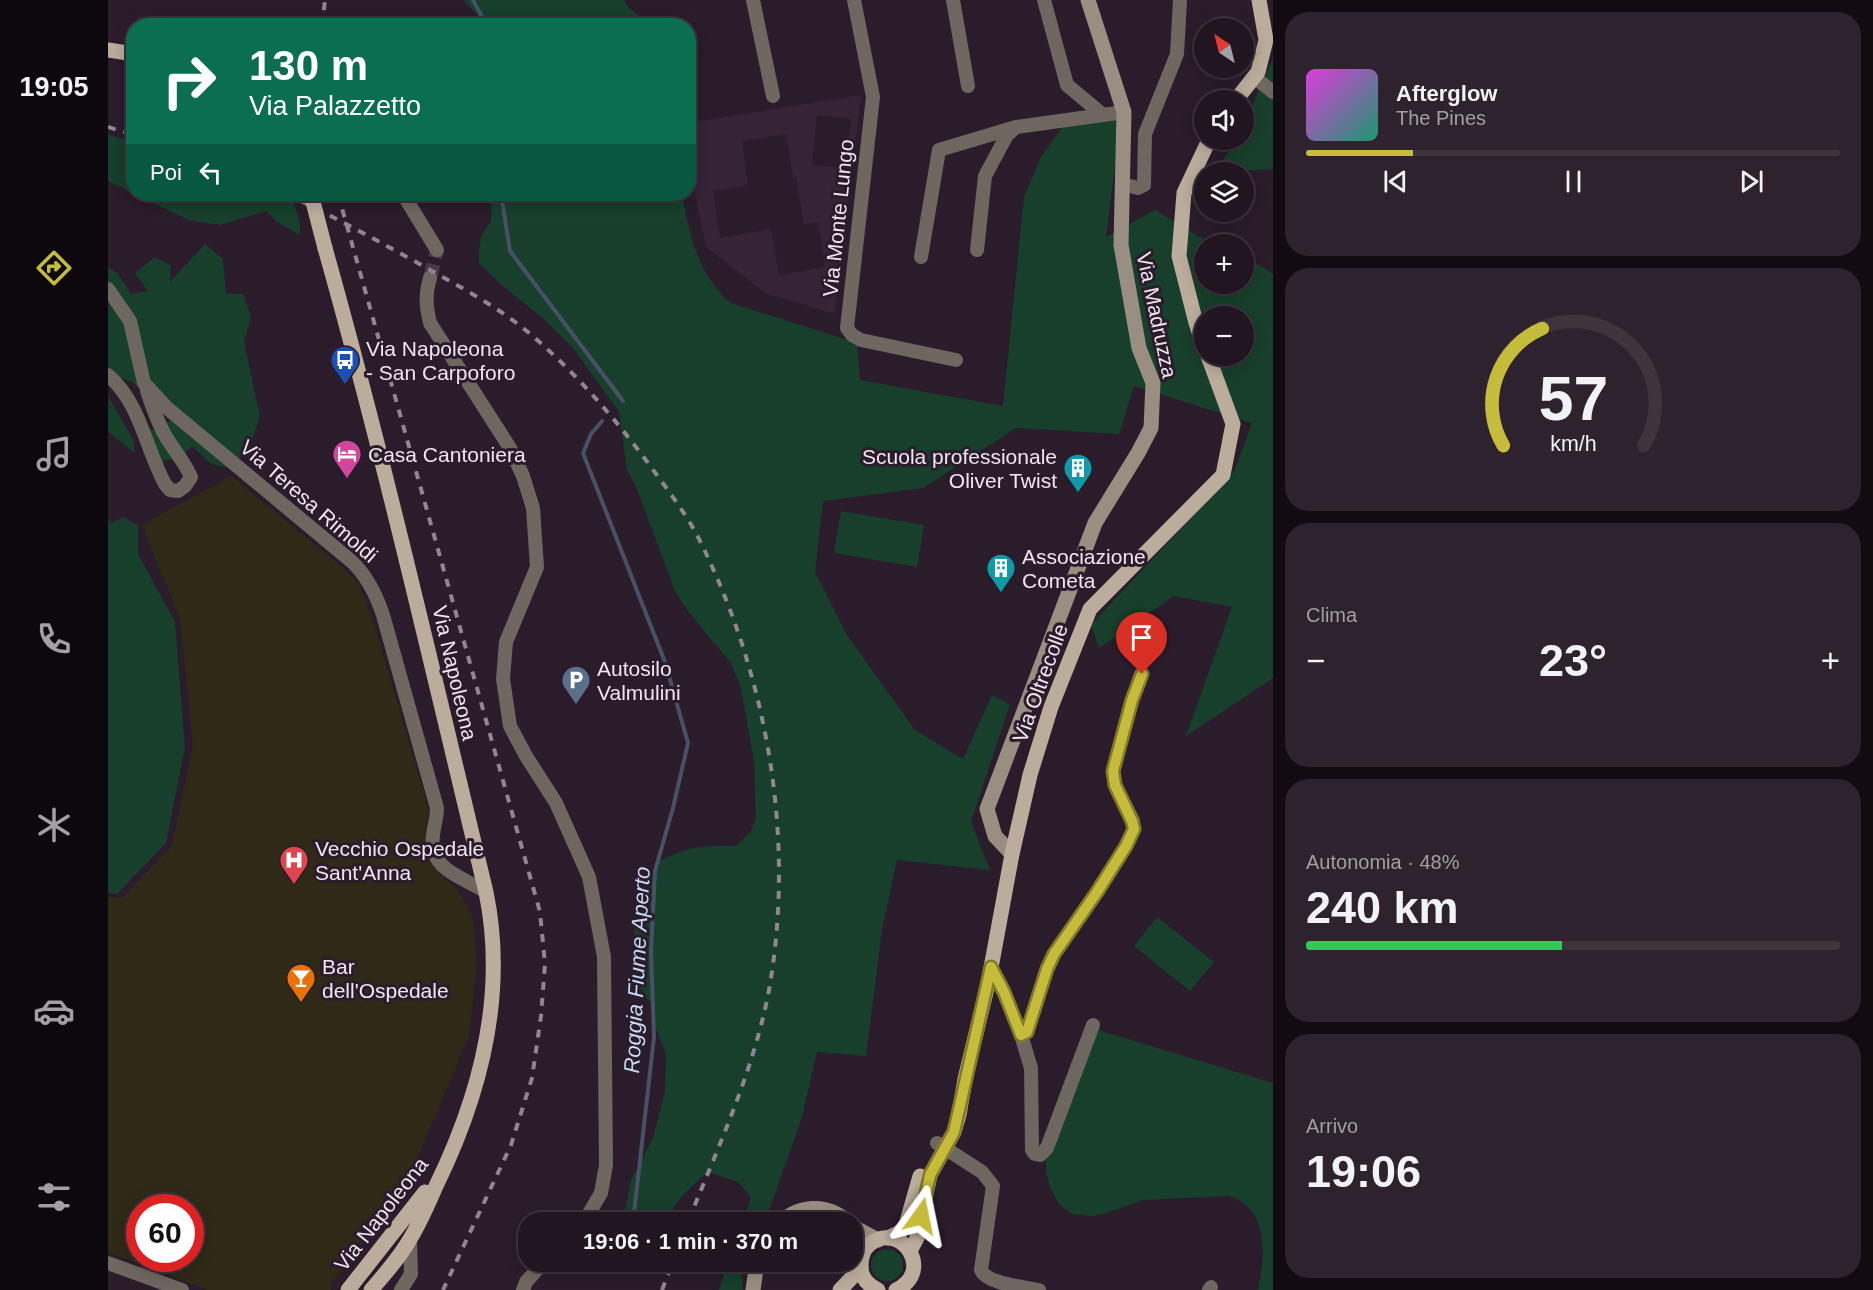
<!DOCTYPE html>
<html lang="it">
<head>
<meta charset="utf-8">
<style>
  :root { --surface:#201520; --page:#2d222d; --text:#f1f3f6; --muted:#a29fa5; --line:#3d343e; --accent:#c6bc3c }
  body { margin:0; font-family:Helvetica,sans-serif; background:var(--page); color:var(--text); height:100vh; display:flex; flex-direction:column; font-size:22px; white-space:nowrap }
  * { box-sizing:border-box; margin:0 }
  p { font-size:20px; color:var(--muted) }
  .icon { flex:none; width:33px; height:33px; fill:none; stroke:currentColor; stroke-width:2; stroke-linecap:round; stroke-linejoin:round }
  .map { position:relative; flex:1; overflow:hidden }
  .sheet { display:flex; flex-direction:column; gap:12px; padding:12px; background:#120c12; width:600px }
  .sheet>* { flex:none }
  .banner { position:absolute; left:18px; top:18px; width:570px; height:183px; border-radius:24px; box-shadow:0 3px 15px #0003,0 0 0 2px var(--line); background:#0b6e4f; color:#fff; overflow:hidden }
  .needle { width:39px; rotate:325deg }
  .controls { position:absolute; left:1086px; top:18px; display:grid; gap:12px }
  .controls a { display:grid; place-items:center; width:60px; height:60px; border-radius:50%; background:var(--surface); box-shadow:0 3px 15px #0003,0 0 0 2px var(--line); font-size:30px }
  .speed { position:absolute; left:18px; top:1194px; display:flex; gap:12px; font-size:30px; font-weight:700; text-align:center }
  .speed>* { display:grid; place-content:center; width:78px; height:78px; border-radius:50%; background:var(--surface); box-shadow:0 3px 15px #0003,0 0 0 2px var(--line); line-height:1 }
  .speed .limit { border:9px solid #d22; background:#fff; color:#111 }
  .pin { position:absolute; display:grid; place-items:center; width:51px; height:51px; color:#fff; margin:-62px -26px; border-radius:50% 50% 50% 0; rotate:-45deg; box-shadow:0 0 6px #0007 }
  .pin .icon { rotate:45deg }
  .me { position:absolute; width:66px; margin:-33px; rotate:12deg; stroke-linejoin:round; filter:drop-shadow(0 0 4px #0008) }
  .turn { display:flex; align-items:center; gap:21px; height:126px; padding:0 24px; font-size:27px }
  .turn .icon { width:78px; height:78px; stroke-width:2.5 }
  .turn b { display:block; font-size:42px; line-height:51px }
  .then { display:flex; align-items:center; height:57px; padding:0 24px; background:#0003; gap:12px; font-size:22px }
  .big { font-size:45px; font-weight:700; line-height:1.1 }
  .sheet .card { flex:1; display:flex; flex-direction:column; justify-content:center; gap:9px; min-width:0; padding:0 21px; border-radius:24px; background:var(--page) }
  .sheet .dial { align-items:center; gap:0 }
  .dial svg { height:156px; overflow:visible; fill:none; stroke:var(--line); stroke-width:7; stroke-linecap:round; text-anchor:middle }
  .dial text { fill:var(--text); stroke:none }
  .song { display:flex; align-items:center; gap:18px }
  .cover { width:72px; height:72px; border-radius:9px; background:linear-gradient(135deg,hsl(300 70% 55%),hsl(160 70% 35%)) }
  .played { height:6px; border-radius:3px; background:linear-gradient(90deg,var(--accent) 20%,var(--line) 20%) }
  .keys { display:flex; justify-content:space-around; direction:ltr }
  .heat { display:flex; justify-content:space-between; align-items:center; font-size:33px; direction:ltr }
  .charge { height:9px; border-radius:4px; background:linear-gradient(90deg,#34c759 48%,var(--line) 0) }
  .trip { position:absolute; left:410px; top:1212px; width:345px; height:60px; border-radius:24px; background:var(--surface); box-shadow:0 3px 15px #0003,0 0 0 2px var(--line); font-weight:700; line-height:60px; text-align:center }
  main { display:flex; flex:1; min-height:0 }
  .menu { display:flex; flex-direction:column; width:108px; justify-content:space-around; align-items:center; background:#0d080d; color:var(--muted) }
  .menu .icon { width:42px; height:42px }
  .menu .current { color:var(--accent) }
  .menu b { font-size:27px; color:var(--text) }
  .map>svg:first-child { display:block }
  .built { fill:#362336; fill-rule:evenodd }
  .medical { fill:#2f2918; fill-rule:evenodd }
  .green { fill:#173f2b; fill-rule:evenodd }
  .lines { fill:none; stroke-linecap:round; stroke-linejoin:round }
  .stream { stroke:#485066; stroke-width:4 }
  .street-tunnel { stroke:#483a48; stroke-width:14; stroke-dasharray:14 7; stroke-linecap:butt }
  .street { stroke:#6e675f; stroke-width:14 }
  .secondary { stroke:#998e81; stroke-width:15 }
  .primary { stroke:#bbac9c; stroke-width:15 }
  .rail { stroke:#918591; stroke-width:4; stroke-dasharray:8 8; stroke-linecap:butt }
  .primary-bridge { stroke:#bbac9c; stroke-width:15 }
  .route-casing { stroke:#817a27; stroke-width:15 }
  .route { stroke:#c6bc3c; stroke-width:10 }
  .labels { text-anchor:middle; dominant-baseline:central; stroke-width:6; stroke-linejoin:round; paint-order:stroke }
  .street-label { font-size:21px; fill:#efe5ef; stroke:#2a1c2b }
  .poi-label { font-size:21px; fill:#efe5ef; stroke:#2a1c2b; text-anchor:start }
  .water-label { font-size:22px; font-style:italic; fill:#c6daf6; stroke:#2a1c2b }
</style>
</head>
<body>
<main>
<nav class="menu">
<b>19:05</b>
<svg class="icon current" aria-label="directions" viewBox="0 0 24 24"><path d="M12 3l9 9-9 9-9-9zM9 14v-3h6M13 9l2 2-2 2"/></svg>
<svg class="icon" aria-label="music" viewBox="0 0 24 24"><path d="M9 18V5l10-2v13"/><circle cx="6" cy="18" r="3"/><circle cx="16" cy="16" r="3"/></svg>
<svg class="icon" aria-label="phone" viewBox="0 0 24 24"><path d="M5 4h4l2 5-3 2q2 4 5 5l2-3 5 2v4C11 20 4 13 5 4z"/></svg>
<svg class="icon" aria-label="climate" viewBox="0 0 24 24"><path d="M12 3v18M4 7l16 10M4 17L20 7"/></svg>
<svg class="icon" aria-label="car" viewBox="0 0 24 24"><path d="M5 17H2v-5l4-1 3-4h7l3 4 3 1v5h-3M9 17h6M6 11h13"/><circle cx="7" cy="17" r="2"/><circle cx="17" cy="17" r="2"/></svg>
<svg class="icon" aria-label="filters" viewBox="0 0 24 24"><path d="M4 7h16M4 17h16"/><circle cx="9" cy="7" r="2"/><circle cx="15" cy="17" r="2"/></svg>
</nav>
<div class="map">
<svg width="1165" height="1290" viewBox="0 0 1165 1290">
  <rect width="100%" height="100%" fill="#2a1c2b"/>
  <path class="built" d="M753,95L727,314L657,293L598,247L581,167V123ZM709,115L743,119L738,168L704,165ZM678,134L685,178H688L696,224L710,222L717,267L671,275L663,229L612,238L605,191L640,185L634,141Z"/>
  <path class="medical" d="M123,476L235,568L251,584L266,624L321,810L316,845L320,858L326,868L350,890L365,917L369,966L361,1036L297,1187L223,1284V1290H99L0,1252V898H14L64,846L85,746L72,619L34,525ZM32,1208H82V1258H32Z"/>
  <g class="green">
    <path d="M356,0H516L519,6L542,25H376L370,16Z"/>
    <path d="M1165,58V169L1108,172L1128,140H1136V125Z"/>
    <path d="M960,119H1013L998,237L1047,210L1103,244H1096V284H1136V258L1151,265L1165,274V678L1078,736L1124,607L1066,596L991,648L983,625L1126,472L1144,423L1026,386L1011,434L908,428L815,488L715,501L707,572L739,635L807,730L855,759L884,695L902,704L863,822L882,870L789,860L774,930L758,1056L709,1052L694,1117L657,1222H635L643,1197L630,1182L600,1172C583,1186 566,1202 558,1222H515L523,1180L545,1138L557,1091L558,1055L545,1020V1006L529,985L525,956L527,916L532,896L547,871L549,862C579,847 594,845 628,846L643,831L648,818L646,760L632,684L622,662L579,610L567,591L529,489L519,469L511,412L465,348L437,320L395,286L371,263C370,248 372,233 383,222L384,194H574C581,233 590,276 623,303L749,343L752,380L895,406L916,197L933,157ZM1096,316H1136V356H1096Z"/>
    <path d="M0,134L25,143L26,194H183L192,224V235L169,222L158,211L112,225L80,220L0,181Z"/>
    <path d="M97,244L115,259L118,294H135L143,317L136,342L152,416L141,448L122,468L103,464L84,446L74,456L53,462L39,435L45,428L66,419L24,382L2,374L0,376V268L9,272L23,294L40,291L27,273L47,257L63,266L62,282Z"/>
    <path d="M0,396L25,439L27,453L0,432Z"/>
    <path d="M733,511L816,525L809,567L726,553Z"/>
    <path d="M15,517L30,525V554L67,622L77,747L58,843L9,894L0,893V520L4,523Z"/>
    <path d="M1049,917L1106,962L1082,991L1026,946Z"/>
    <path d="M990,1030L1165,1083V1290H1150C1157,1256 1162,1208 1120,1196L1035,1200L996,1214L983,1216L964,1214L951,1204L942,1187L938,1172L937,1149Z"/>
    <circle cx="779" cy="1265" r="16"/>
    <path d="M620,1262H636L633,1268L635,1290H611Z"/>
  </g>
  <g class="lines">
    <g class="stream">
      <path d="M365,0L379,26"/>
      <path d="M393,194L402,251L515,401"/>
      <path d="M494,421L483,434L475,453L557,662L580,743L565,808L547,871L543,951L546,1037L526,1213L530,1222"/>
      <path d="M544,1262L547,1272"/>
    </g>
    <path class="street-tunnel" d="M322,278L329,250"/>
    <g class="street">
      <path d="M645,0L665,96"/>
      <path d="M746,0L765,97L739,328L744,335L753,340L848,360"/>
      <path d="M845,0L860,86"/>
      <path d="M936,0L959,85L995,115"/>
      <path d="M1146,77L1165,92"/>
      <path d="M1014,184L1030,188L1036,185L1037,134L1069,54L1072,0"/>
      <path d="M295,194L329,250"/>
      <path d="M869,250L877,176L899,135L907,128"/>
      <path d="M813,257L831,150L908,127L1016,112"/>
      <path d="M322,278C317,295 318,306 322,323L402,448L415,476L425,508L429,567L398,642L395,679L402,726L418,756L448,803L481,877L496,957L498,1165L493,1193L476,1222"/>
      <path d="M0,289L22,321L36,383L59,408L242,560C259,575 268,594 275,615L329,808C329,818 326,826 325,835C320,871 356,877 378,892"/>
      <path d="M0,375C33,404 37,447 57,484L62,490L70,491L77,486L83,477C77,463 68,453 60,440C50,425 45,408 39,391"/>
      <path d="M883,967L896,992L913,1035L923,1068L924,1150L927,1154L932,1155L939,1148L985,1025"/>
      <path d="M913,1035L919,1032L939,969L946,954L989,892L1018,846L1026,829L1025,821L1007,785L1005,771L1024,700L1033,674"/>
      <path d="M829,1143L874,1172L885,1186L873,1270C879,1284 916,1287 931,1290"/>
      <path d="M0,1263L74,1290"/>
      <path d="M293,1290L303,1274L302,1240"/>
      <path d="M415,1290L418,1282L436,1262"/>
      <path d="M1101,1290L1103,1287"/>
    </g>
    <g class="secondary">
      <path d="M904,854L887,836L879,809L987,523L1030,453L1043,428L1045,383L1031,348L1013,245L1016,112L980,0"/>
      <path d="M673,1222C693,1204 720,1204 740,1222"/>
      <path d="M744,1226L770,1240"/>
      <path d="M645,1290L649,1262"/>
    </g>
    <g class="primary">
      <path d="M0,50L26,54"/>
      <path d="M1128,100L1150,72L1158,40L1151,0"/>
      <path d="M217,248C277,461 326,677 378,892C399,994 373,1094 328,1186C320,1204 312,1223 302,1239C292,1257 277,1274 263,1290"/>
      <path d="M1096,346L1088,323L1071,256L1076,193L1101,140"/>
      <path d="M780,1238L792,1232L798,1225L812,1176"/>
      <path d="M802,1251L809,1238L822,1175L846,1132L851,1115L857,1079L880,984L904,854L922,775L943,707L982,609L1115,475L1125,424L1100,356"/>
      <path d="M240,1290L317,1192"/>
      <path d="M732,1290L753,1268"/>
      <path d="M770,1290C760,1285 752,1277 753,1265C753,1257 756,1249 762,1244C792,1220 828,1271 788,1290"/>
    </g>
    <g class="rail">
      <path d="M214,26L217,0"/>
      <path d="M0,127L26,135"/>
      <path d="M179,194C228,218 276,244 324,271C356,289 391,308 420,332C466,371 507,418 543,467C559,489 576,511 589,535C659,673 688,837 661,990C646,1070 610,1147 580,1222"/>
      <path d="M230,194L432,912L437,964L433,1016L424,1078L403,1145L335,1290"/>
      <path d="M554,1290L565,1262"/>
    </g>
    <path class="primary-bridge" d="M203,194L217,248"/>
  </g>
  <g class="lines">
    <g class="route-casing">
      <path id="route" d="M813,1216L822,1175L846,1132L883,967L896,992L913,1035L919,1032L939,969L946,954L989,892L1018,846L1026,829L1024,821L1007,785L1005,771L1024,700L1034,674"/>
    </g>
    <use href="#route" class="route"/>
  </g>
  <defs>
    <g id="bus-pin" transform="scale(1.5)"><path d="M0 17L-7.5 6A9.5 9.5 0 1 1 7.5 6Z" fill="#1a4fb4" stroke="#2a1c2b"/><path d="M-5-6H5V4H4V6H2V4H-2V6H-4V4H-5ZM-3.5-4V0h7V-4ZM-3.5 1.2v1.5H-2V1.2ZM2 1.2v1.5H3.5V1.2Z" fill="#fff"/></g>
    <g id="hotel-pin" transform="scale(1.5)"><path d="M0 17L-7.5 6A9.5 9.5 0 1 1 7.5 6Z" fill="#d1479c" stroke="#2a1c2b"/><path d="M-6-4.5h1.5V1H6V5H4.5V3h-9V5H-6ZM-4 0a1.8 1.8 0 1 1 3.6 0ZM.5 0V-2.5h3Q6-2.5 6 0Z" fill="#fff"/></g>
    <g id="building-pin" transform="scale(1.5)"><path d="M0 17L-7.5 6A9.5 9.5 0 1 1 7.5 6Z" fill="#0f9aa8" stroke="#2a1c2b"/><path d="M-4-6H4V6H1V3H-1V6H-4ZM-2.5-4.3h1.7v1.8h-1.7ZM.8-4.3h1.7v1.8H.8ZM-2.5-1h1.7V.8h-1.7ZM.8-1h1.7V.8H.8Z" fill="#fff"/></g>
    <g id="parking-pin" transform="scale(1.5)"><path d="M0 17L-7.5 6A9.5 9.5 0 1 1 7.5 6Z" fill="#5c6f8a" stroke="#2a1c2b"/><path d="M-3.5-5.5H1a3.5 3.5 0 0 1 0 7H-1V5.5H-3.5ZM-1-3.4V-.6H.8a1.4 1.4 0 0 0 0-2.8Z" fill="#fff"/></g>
    <g id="hospital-pin" transform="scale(1.5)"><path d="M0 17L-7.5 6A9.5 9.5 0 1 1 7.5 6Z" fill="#e0444e" stroke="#2a1c2b"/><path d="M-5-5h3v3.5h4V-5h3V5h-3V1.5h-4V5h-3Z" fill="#fff"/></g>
    <g id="bar-pin" transform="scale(1.5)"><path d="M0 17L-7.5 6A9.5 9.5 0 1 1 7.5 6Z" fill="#e8710a" stroke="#2a1c2b"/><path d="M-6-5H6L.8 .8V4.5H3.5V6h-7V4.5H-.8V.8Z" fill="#fff"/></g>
  </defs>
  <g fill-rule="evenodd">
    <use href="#bus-pin" x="237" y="360"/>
    <use href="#hotel-pin" x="239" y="454"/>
    <use href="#building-pin" x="970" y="468"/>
    <use href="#building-pin" x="893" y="568"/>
    <use href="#parking-pin" x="468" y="680"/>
    <use href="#hospital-pin" x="186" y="860"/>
    <use href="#bar-pin" x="193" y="978"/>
  </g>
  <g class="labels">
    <g class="street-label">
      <text transform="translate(730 218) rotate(-84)">Via Monte Lungo</text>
      <text transform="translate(1049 315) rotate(78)">Via Madruzza</text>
      <text transform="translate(201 501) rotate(41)">Via Teresa Rimoldi</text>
      <text transform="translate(347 673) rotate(77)">Via Napoleona</text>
      <text transform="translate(932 683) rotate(-70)">Via Oltrecolle</text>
      <text transform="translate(273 1214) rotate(-52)">Via Napoleona</text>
    </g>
    <g class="poi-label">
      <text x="258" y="348">Via Napoleona<tspan x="258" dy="24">- San Carpoforo</tspan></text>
      <text x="260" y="454">Casa Cantoniera</text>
      <text x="949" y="456" text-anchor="end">Scuola professionale<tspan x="949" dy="24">Oliver Twist</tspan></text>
      <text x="914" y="556">Associazione<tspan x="914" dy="24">Cometa</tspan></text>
      <text x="489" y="668">Autosilo<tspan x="489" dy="24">Valmulini</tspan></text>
      <text x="207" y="848">Vecchio Ospedale<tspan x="207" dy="24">Sant'Anna</tspan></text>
      <text x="214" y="966">Bar<tspan x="214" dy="24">dell'Ospedale</tspan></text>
    </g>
    <g class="water-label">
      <text transform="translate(529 970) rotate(-87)">Roggia Fiume Aperto</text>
    </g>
  </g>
</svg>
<div class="controls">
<a><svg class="needle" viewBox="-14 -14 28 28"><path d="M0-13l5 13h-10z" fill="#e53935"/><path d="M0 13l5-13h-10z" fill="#a29fa5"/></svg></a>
<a><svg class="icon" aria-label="sound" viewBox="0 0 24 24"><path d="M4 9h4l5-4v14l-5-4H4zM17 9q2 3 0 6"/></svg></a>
<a><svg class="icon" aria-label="layers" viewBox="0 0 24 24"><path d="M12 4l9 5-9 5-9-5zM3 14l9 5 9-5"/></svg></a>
<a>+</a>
<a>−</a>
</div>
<div class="speed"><div class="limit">60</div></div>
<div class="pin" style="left:1034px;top:674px;background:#d93025"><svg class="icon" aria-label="arrive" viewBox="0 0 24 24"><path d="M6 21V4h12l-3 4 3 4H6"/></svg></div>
<svg class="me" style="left:813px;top:1216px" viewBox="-20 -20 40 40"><path d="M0-17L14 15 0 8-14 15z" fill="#c6bc3c" stroke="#fff" stroke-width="4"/></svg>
<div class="trip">19:06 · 1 min · 370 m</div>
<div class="banner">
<div class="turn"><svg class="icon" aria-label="right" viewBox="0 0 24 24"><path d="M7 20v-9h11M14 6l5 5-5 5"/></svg><div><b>130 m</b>Via Palazzetto</div></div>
<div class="then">Poi<svg class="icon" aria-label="left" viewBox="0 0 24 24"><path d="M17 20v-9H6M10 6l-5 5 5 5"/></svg></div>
</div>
</div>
<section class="sheet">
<div class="card">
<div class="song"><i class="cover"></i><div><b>Afterglow</b><p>The Pines</p></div></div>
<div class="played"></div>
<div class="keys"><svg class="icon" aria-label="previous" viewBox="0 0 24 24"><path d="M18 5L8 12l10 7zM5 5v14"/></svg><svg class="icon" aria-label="pause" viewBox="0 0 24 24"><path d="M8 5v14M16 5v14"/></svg><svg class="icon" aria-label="next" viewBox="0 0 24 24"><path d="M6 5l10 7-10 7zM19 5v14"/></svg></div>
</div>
<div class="card dial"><svg viewBox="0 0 100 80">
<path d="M14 69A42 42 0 1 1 86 69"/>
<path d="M14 69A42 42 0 0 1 34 9" stroke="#c6bc3c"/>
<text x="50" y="56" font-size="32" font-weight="700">57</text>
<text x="50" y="72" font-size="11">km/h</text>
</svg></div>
<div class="card"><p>Clima</p>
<div class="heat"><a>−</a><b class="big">23°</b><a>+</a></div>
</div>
<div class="card"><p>Autonomia · 48%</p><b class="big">240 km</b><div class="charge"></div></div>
<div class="card"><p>Arrivo</p><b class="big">19:06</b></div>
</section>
</main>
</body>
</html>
